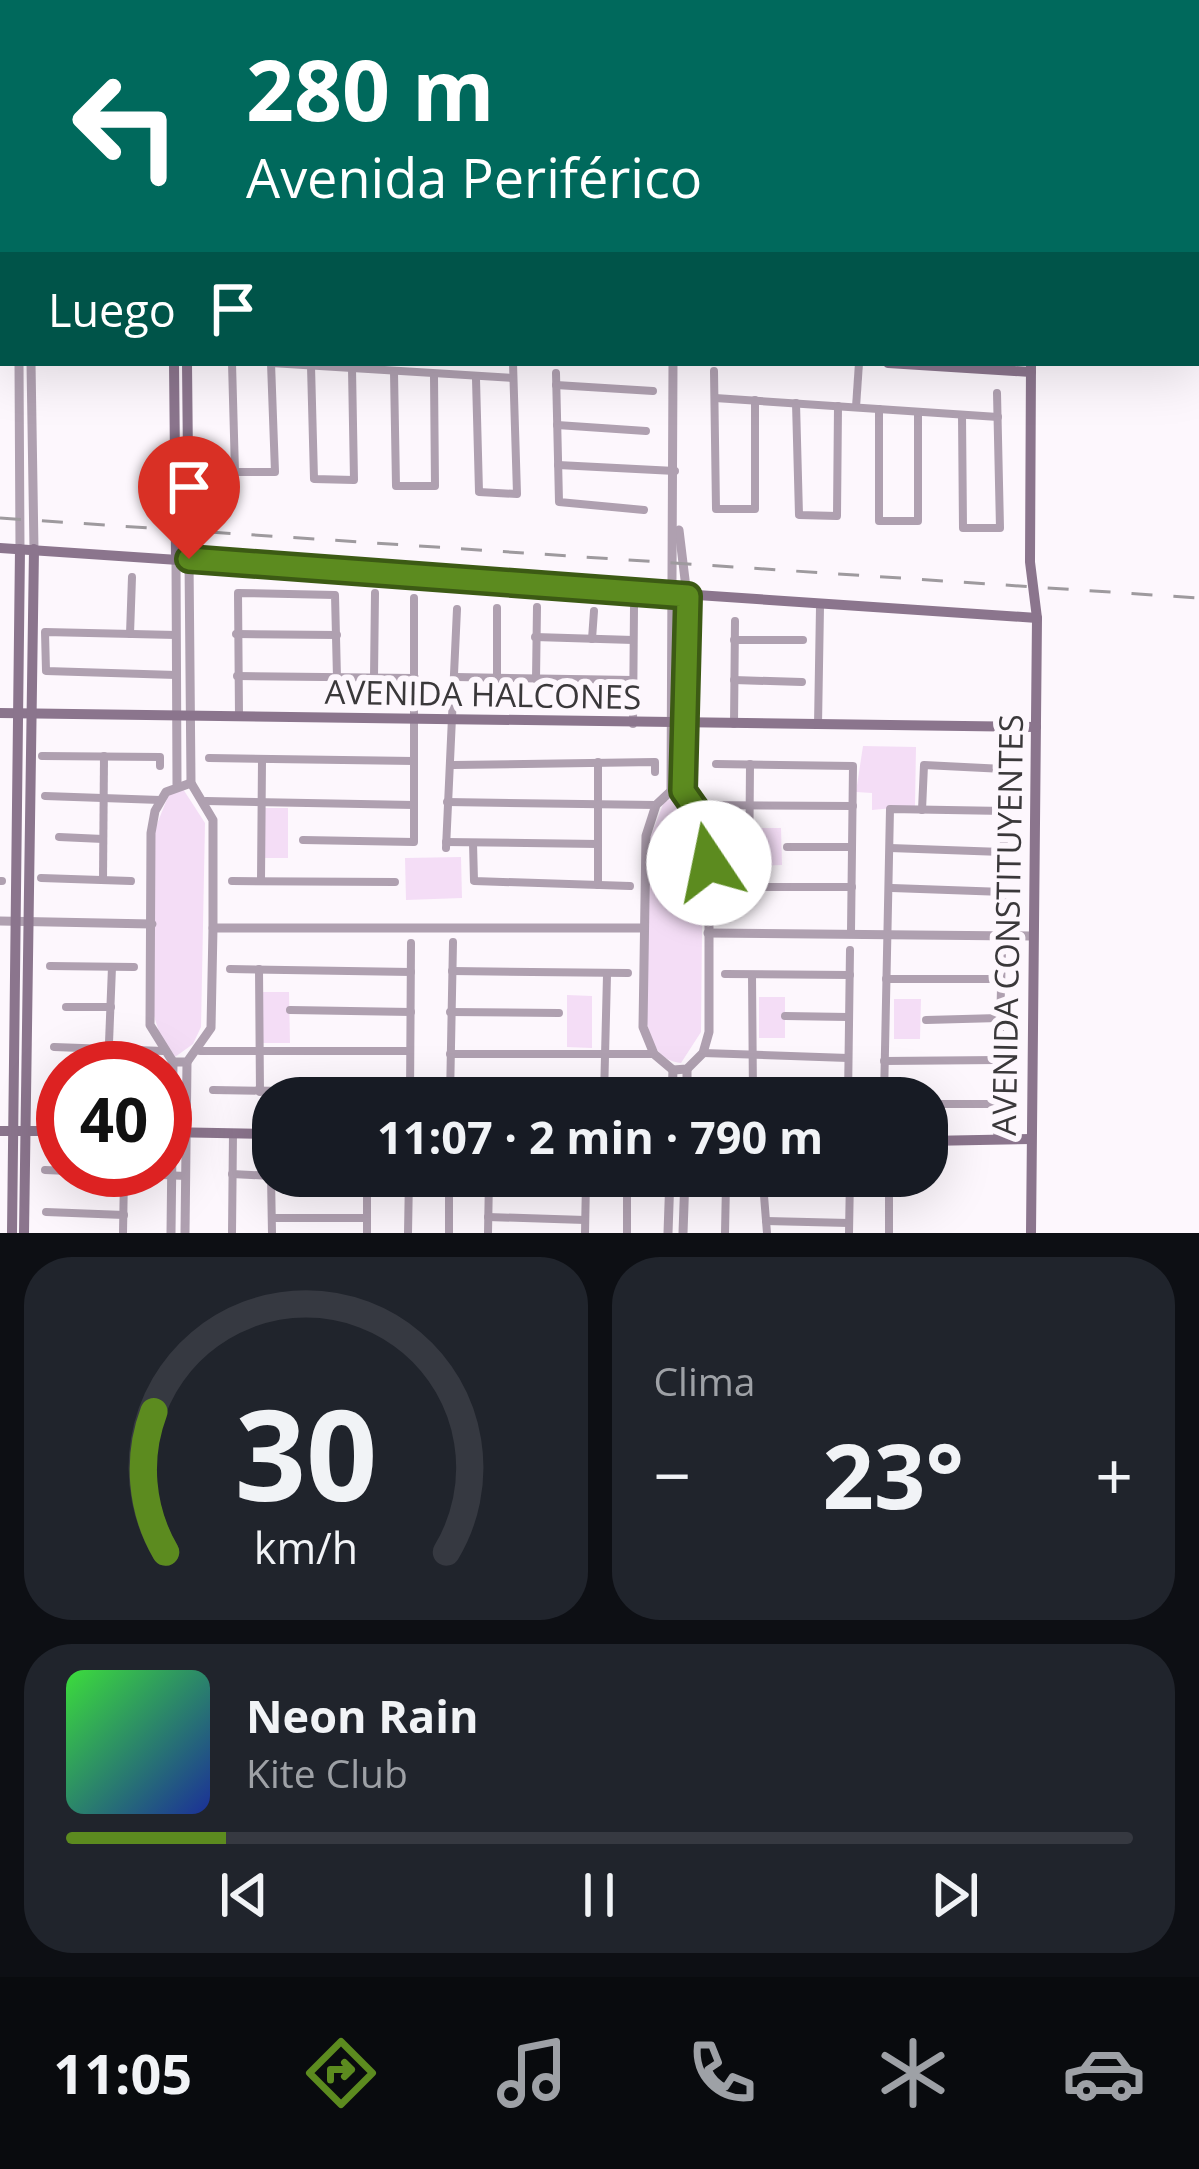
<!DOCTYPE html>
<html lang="es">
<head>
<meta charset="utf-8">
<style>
  :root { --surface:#171b24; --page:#20242c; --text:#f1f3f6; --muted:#9ea1a6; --line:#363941; --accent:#5c8b1f }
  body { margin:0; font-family:"Open Sans",sans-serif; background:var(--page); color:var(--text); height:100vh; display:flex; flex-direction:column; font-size:45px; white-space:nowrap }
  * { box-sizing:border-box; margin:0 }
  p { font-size:39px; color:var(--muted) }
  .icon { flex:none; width:66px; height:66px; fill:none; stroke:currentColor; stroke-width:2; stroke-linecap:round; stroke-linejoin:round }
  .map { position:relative; height:1233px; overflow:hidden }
  .drawer { display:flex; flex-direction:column; gap:24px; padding:24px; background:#0d0f14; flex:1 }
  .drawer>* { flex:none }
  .hud { position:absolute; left:0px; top:0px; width:1200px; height:366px; box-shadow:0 12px 48px #0002; background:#00695c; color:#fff; overflow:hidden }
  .speed { position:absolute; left:36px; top:1041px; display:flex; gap:24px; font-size:60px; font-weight:700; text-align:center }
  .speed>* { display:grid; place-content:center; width:156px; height:156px; border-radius:50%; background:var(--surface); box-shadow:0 12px 48px #0002; line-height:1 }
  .speed .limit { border:18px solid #d22; background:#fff; color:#111 }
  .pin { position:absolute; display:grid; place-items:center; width:102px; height:102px; color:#fff; margin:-123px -51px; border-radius:50% 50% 50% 0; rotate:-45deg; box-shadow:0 0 12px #0007 }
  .pin .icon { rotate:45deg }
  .me { position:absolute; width:132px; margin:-66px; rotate:349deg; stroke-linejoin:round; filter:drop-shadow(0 0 9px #0008) }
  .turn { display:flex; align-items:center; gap:42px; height:252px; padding:0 48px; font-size:54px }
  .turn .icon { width:156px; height:156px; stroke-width:2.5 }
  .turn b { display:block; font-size:84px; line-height:102px }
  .then { display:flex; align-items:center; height:114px; padding:0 48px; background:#0003; gap:24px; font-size:45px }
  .big { font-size:90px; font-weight:700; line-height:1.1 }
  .drawer .widget { flex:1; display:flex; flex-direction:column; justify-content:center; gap:18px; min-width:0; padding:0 42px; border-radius:48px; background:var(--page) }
  .drawer .dial { align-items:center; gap:0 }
  .dial svg { height:312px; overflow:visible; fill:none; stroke:var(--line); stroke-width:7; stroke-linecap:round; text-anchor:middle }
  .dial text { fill:var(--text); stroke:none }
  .song { display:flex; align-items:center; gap:36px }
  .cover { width:144px; height:144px; border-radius:18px; background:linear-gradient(135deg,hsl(120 70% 55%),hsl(230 70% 35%)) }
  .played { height:12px; border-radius:6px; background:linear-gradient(90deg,var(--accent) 15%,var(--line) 15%) }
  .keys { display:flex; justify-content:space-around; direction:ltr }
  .heat { display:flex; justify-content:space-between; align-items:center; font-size:66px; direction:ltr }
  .drawer .tiles { flex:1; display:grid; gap:24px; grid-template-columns:1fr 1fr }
  .widget:last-child { grid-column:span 2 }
  .trip { position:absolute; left:252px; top:1077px; width:696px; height:120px; border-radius:48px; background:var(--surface); box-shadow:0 12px 48px #0002; font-weight:700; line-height:120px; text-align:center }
  .menu { display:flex; height:192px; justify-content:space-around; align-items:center; background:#090b0e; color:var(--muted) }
  .menu .icon { width:84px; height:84px }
  .menu .selected { color:var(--accent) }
  .menu b { font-size:54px; color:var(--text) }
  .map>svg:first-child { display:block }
  .green { fill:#f4ddf6 }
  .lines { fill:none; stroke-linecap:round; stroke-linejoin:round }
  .minor { stroke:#afa0b0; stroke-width:8 }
  .tertiary { stroke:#afa0b0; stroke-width:9 }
  .secondary { stroke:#8b758d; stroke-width:10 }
  .rail { stroke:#9e9a9e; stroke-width:3; stroke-dasharray:21 21; stroke-linecap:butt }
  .route-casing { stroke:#3c5a14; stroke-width:30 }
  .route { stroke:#5c8b1f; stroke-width:21 }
  .labels { text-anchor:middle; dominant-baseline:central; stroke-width:12; stroke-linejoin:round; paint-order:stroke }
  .street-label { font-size:33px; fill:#3a383a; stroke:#fdf7fd }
</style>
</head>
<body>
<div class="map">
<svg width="1199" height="1233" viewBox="0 0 1199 1233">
  <rect width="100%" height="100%" fill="#fdf7fd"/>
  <g class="green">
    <path d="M863,746L916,747L915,806L872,810V793L856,792Z"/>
    <path d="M183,789L205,823L201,1027L193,1044L175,1057L163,1045L154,1016L153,834L169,794Z"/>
    <path d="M679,796L703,828L701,1032L681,1063C656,1060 653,1042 646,1021L650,838L664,802Z"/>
    <rect x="262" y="808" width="26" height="50"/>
    <path d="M781,828L782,865L757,866L756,828Z"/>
    <path d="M461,857L462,898L406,900L405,858Z"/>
    <path d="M258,992H289L290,1043H259Z"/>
    <path d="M567,995L592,996V1048L567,1047Z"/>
    <rect x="759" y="997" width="26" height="41"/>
    <path d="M894,999H921L920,1039H894Z"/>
  </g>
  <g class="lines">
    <g class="minor">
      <path d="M13,0V3"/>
      <path d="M25,0V3"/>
      <path d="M126,0V3"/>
      <path d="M265,0V3"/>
      <path d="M305,0V3"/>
      <path d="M422,0V3"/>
      <path d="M464,0V3"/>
      <path d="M529,1L571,3"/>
      <path d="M226,3V0"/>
      <path d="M759,3V0"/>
      <path d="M0,104H3"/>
      <path d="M232,363L235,472H275L271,363"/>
      <path d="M271,363L513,378"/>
      <path d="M311,366L314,479L354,480L352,369"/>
      <path d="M714,371L716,509H755V400"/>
      <path d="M394,372L396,486H435L434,376"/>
      <path d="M556,373L559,502L644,510"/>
      <path d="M476,379L479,492L517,494L513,363"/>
      <path d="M556,385L653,391"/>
      <path d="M715,398L998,417"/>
      <path d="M796,403L799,515L837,516L838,406"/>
      <path d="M856,407L859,363"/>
      <path d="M879,409V521H918V412"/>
      <path d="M962,415L963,528H1000L997,393"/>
      <path d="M557,425L646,431"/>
      <path d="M558,465L675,471"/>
      <path d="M130,634L132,577"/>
      <path d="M236,634L337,635"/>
      <path d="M176,635L45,632L46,671L176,675"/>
      <path d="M535,637L633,640"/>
      <path d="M592,639L594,611"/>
      <path d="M734,640H803"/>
      <path d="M237,676L415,678"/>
      <path d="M374,677L375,593"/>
      <path d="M456,677L633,680"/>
      <path d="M497,679V608"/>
      <path d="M536,679L537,607"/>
      <path d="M734,680L802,682"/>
      <path d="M239,716L238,593L335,595L337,678"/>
      <path d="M633,724L634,607"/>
      <path d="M734,724L735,621"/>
      <path d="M818,725L820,607"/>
      <path d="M42,756L160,757V766"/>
      <path d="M209,758L414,761"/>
      <path d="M598,762V885"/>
      <path d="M716,764L853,766L851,931"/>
      <path d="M453,765L655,762V772"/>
      <path d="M45,796L160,800"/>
      <path d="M206,801L414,805"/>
      <path d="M447,802L656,805"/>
      <path d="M698,805L853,806"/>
      <path d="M922,810L924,765L1004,769"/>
      <path d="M59,837L103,839"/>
      <path d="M303,840L414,842V598"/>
      <path d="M446,842L598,844"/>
      <path d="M473,843L474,881L630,886"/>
      <path d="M787,847H852"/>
      <path d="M446,848L457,609"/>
      <path d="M890,848L1002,852"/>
      <path d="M41,878L131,881"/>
      <path d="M103,880L104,756"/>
      <path d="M261,880L262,760"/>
      <path d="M0,881H2"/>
      <path d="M232,881L395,882"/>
      <path d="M727,887H852"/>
      <path d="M749,887L750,764"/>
      <path d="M892,888L1004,892"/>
      <path d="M1003,918L1005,728"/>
      <path d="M50,966L134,967"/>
      <path d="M230,969L411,972"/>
      <path d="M259,969L260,1092"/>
      <path d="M452,971L628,973"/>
      <path d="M725,974L850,975"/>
      <path d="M752,975L753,1097"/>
      <path d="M886,979H1000"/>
      <path d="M66,1007H111"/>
      <path d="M290,1010L411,1012"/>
      <path d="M450,1012L559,1013"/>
      <path d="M785,1016L848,1017"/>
      <path d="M926,1020L999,1018"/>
      <path d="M54,1047L163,1051"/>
      <path d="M200,1051H409"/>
      <path d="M703,1053L848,1058"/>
      <path d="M450,1054H654"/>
      <path d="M884,1061L999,1060"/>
      <path d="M108,1068L112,967"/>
      <path d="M52,1089H63"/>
      <path d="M213,1090L410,1093"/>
      <path d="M450,1092L658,1096"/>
      <path d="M410,1097L411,943"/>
      <path d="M604,1097L607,975"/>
      <path d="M702,1097L823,1098"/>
      <path d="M450,1098L453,942"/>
      <path d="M848,1098L850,950"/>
      <path d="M884,1098L890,809L1005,811"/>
      <path d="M927,1104H997"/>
      <path d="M997,1140L1002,951"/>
      <path d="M45,1170L186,1176"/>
      <path d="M232,1174L272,1176"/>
      <path d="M271,1176L272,1233"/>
      <path d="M276,1176L409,1179"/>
      <path d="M454,1176L627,1181"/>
      <path d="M889,1176V1233"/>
      <path d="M670,1180L850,1183"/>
      <path d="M763,1183L767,1233"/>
      <path d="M46,1212L124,1215"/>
      <path d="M488,1217L585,1220"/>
      <path d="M272,1218H367"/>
      <path d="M766,1221L849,1223"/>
      <path d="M123,1233L124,1175"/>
      <path d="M232,1233L233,1133"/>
      <path d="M367,1233V1178"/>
      <path d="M408,1233L409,1177"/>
      <path d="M449,1233V1176"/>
      <path d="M488,1233L489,1178"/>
      <path d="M585,1233L586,1181"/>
      <path d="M627,1233V1176"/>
      <path d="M725,1233L726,1183"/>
      <path d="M849,1233L850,1176"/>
    </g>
    <g class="tertiary">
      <path d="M504,0V3"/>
      <path d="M19,363L20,549"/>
      <path d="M31,363L34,549"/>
      <path d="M679,530L687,596L683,791"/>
      <path d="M176,558L177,784"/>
      <path d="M671,791L689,796L709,828V1032L703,1053L687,1069L673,1070L654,1054L643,1027L646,836L656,805Z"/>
      <path d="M671,791L673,363"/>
      <path d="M0,921L152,924"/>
      <path d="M213,928H644"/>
      <path d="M708,933L1030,936"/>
      <path d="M173,1062H187L211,1028L213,928V820L191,783L189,559"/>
      <path d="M687,1069V1098"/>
      <path d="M672,1098L673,1070"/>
      <path d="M171,1233L173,1062L150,1025L151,833L155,811L166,792L191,783"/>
      <path d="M185,1233L187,1062"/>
      <path d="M668,1233L670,1176"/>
      <path d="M683,1233L685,1176"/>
    </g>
    <g class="secondary">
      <path d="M170,0V3"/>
      <path d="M183,0V3"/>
      <path d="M1022,0L1023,3"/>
      <path d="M0,296H3"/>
      <path d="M174,363L176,558"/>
      <path d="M187,363L189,559"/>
      <path d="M888,363L1031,372"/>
      <path d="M1031,363L1030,562L1037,618L1031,1233"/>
      <path d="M0,548L1037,618"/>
      <path d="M0,713L1036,727"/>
      <path d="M0,1131H63"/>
      <path d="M165,1132L273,1134"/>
      <path d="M927,1141L1031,1139"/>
      <path d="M12,1233L20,549"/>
      <path d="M24,1233L34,549"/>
    </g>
    <path class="rail" d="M0,518L1199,598"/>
  </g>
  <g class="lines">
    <g class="route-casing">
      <path id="route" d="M189,559L688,596L683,791L709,828V863"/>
    </g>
    <use href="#route" class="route"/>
  </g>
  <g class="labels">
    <g class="street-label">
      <text transform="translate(483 694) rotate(1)">AVENIDA HALCONES</text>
      <text transform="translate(1007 925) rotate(-89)">AVENIDA CONSTITUYENTES</text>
    </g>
  </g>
</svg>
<div class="speed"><div class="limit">40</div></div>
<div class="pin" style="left:189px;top:559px;background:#d93025"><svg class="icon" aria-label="arrive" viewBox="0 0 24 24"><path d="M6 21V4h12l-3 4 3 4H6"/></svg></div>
<svg class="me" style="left:709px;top:863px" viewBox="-20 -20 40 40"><circle r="19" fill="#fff"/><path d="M0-13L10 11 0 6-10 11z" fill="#5c8b1f"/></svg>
<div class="trip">11:07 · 2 min · 790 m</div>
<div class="hud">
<div class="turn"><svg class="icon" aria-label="left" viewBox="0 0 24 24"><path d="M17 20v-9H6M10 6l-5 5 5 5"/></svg><div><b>280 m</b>Avenida Periférico</div></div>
<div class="then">Luego<svg class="icon" aria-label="arrive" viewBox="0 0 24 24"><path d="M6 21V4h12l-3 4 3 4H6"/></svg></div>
</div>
</div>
<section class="drawer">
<div class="tiles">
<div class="widget dial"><svg viewBox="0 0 100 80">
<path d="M14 69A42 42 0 1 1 86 69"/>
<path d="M14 69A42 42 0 0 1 11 33" stroke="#5c8b1f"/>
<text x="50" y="56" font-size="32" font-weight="700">30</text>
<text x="50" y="72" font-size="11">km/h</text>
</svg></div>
<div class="widget"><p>Clima</p>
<div class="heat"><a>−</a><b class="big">23°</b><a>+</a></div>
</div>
<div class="widget">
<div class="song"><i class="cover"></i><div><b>Neon Rain</b><p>Kite Club</p></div></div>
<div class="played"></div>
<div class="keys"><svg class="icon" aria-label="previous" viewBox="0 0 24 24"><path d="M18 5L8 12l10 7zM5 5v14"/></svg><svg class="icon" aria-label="pause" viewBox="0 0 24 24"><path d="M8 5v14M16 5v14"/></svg><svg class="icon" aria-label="next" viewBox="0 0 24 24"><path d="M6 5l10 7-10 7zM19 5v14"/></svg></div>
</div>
</div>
</section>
<nav class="menu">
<b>11:05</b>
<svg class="icon selected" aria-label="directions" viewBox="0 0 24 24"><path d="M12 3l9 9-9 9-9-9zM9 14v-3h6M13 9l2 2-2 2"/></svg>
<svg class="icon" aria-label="music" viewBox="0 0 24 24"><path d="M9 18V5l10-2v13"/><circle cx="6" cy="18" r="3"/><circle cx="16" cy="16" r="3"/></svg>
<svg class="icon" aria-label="phone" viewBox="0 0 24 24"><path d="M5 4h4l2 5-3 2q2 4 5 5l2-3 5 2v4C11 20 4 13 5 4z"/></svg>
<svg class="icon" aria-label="climate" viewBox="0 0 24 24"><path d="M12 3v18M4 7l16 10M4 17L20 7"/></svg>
<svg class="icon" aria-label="car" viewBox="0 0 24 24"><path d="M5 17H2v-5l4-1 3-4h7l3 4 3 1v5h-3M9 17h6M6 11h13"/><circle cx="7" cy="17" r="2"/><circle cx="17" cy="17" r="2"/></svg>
</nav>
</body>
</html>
